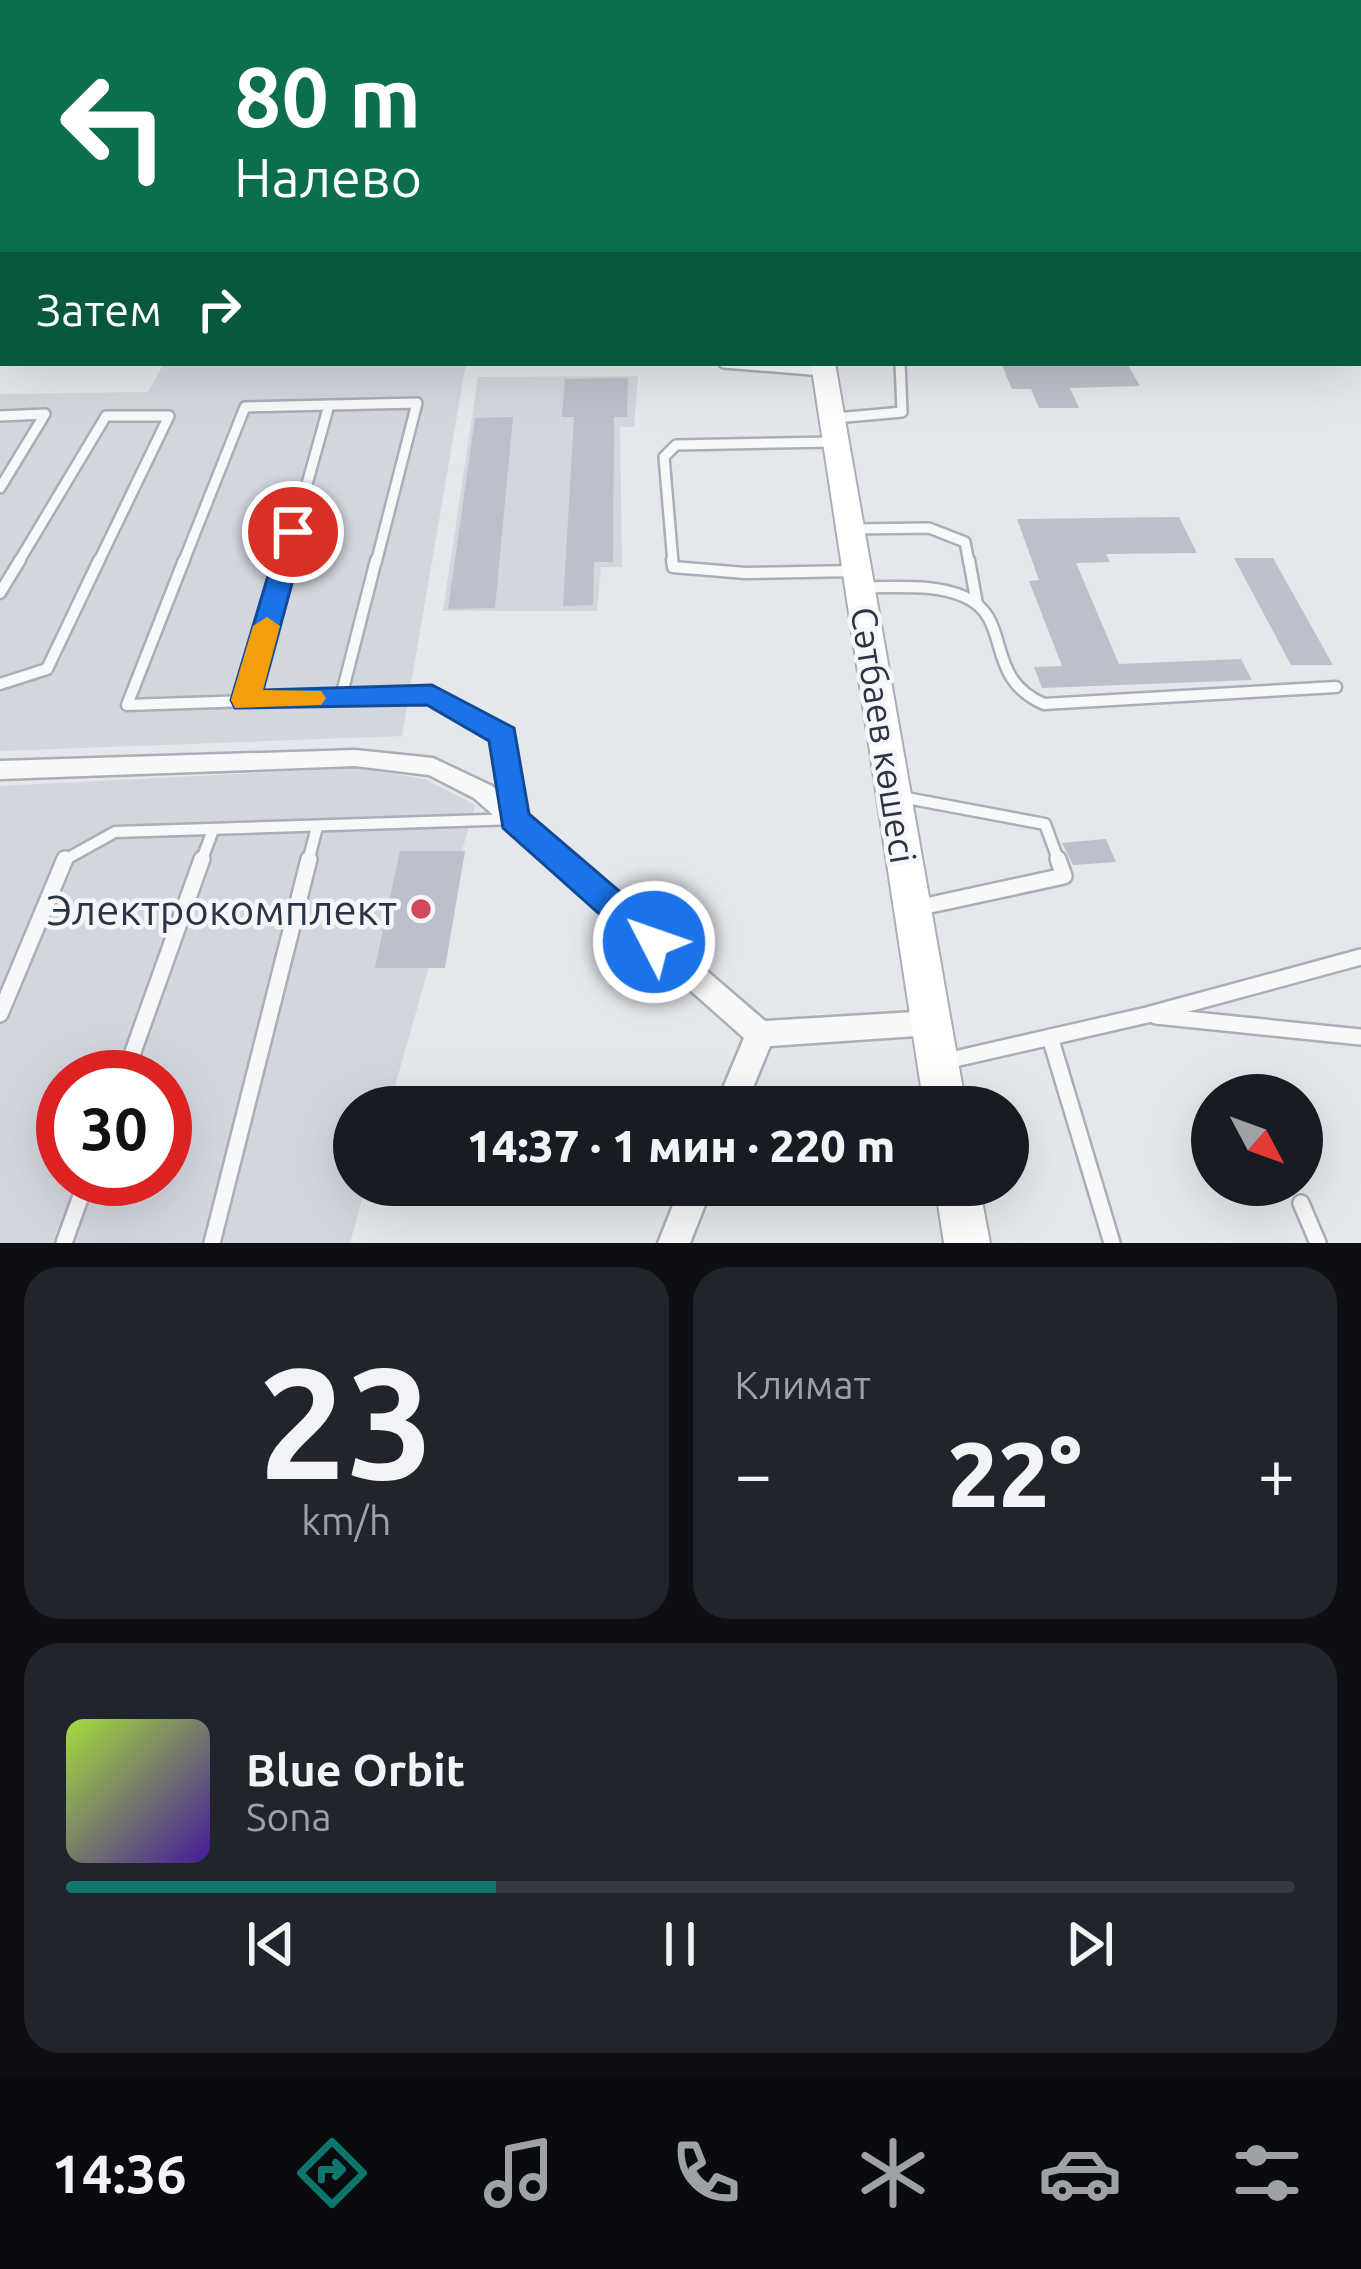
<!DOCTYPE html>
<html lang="ru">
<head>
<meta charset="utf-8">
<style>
  :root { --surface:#171b24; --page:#20242c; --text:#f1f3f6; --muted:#9ea1a6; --line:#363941; --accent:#0f766e }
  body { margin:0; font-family:Ubuntu,sans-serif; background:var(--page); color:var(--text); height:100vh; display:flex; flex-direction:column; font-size:45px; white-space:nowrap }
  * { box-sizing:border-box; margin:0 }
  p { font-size:39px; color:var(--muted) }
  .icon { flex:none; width:66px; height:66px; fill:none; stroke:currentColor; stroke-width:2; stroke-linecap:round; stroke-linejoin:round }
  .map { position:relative; height:1243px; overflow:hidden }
  .side { display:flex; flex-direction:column; gap:24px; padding:24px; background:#0d0f14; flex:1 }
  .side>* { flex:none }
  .guide { position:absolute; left:0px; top:0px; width:1362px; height:366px; box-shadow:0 12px 48px #0002; background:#0b6e4f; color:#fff; overflow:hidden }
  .needle { width:78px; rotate:131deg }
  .fabs { position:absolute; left:1191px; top:1074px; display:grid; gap:24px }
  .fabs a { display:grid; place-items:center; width:132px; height:132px; border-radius:50%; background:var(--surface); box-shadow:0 12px 48px #0002; font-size:60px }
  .speed { position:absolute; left:36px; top:1050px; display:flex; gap:24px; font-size:60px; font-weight:700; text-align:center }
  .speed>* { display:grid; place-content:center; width:156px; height:156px; border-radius:50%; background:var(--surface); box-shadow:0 12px 48px #0002; line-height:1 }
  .speed .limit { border:18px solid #d22; background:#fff; color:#111 }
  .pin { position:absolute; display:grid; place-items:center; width:102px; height:102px; color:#fff; margin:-51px; border:6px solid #fff; border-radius:50%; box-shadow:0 3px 12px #0007 }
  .me { position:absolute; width:132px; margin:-66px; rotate:311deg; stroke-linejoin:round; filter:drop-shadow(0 0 9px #0008) }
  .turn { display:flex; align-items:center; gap:42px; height:252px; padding:0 36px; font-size:54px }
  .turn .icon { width:156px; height:156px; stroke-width:2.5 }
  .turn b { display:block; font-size:84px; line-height:102px }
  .then { display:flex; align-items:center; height:114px; padding:0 36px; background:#0003; gap:24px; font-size:45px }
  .big { font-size:90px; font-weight:800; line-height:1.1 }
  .side .tile { flex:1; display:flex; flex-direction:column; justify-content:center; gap:18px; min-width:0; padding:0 42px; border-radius:36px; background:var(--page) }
  .side .dial { align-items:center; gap:0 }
  .dial b { font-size:156px; line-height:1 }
  .song { display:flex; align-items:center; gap:36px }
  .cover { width:144px; height:144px; border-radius:18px; background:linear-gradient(135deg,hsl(80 70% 55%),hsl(260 70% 35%)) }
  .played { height:12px; border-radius:6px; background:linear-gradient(90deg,var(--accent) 35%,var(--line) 35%) }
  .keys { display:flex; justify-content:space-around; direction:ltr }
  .heat { display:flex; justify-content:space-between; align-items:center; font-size:66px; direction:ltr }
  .side .tiles { flex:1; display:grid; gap:24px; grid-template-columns:1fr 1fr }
  .tile:last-child { grid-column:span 2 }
  .trip { position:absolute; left:333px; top:1086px; width:696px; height:120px; border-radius:60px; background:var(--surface); box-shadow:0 12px 48px #0002; font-weight:800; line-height:120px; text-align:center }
  .menu { display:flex; height:192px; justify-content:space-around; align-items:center; background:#090b0e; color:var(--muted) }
  .menu .icon { width:84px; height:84px }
  .menu .on { color:var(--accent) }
  .menu b { font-size:54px; color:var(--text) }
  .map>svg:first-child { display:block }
  .built { fill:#d2d6de; fill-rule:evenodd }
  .building { fill:#bbc0ca }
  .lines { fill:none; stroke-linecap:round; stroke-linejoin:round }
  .lane-far3-casing { stroke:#a9aeb7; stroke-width:9 }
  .lane-far2-casing { stroke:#a9aeb7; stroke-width:14 }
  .lane-far1-casing { stroke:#a9aeb7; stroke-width:15 }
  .lane-casing { stroke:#a9aeb7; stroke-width:20 }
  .street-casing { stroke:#a9aeb7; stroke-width:5 }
  .secondary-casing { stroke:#a9aeb7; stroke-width:4 }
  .lane-far3 { stroke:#f7f8fa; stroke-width:6 }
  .lane-far2 { stroke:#f7f8fa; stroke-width:9 }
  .lane-far1 { stroke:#f7f8fa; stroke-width:10 }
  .lane { stroke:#f7f8fa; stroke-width:15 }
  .street { fill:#f7f8fa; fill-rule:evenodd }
  .secondary { fill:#fff; fill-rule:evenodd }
  .route { fill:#1a73e8; stroke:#114b97; stroke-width:3 }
  .slow { fill:#f59e0b }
  .poi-dot { fill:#d1495b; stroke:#f4f6f9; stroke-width:4.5 }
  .labels { text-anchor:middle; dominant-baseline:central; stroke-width:9; stroke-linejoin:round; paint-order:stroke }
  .street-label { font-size:36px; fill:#2b3445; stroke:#f4f6f9 }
  .near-poi-label { font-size:42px; fill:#2b3445; stroke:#f4f6f9; text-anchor:end }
</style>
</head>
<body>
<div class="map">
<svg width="1361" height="1243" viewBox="0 0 1361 1243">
  <rect width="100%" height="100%" fill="#e4e7ec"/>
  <g class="built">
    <path d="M164,363H466L402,736L0,751V394L148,392Z"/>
    <path d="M638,376L634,427H620L622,567H601L597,611H443L478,377Z"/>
    <path d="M354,768L425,779L475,805L389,1107H354V1185H366L350,1243H0V786ZM63,1077H165V1179H63Z"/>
  </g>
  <g class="building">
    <path d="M1001,363H1127L1140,386L1070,388L1079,408H1039L1031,389H1012Z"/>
    <path d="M628,378L627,417H614L613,562H594L593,605L563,606L574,417H562L565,379Z"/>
    <path d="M513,417L495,608L448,609L475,418Z"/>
    <path d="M1179,517L1197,553L1106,554L1110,562L1076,563L1119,664L1241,659L1252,680L1042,688L1034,667L1062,666L1029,581L1039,580L1017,519Z"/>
    <path d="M1234,558H1273L1333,665H1291Z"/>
    <path d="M1106,839L1116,862L1073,865L1062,843Z"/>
    <path d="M400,851H465L445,968H375Z"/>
  </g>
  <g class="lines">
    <g class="lane-far3-casing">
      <path id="lane-far3" d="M1293,0L1303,3"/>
    </g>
    <g class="lane-far2-casing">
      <g id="lane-far2">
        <path d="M724,363L823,371"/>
        <path d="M0,416L45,414L0,488"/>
        <path d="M836,418L902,412L900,363"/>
        <path d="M853,529L929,528L965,542L969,563"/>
        <path d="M18,563L106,416H169L98,563"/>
        <path d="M183,563L245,407L417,403L376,563"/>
        <path d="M285,563L329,405"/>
        <path d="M673,563L664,457L676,445L833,442"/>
      </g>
    </g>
    <g class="lane-far1-casing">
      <g id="lane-far1">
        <path d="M672,560L673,567L745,573L856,571"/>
        <path d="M969,560L977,604"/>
        <path d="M863,587C896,588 934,583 965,597C1014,619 982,677 1044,704L1336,687"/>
        <path d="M0,593L20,560"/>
        <path d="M0,684L47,669L99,560"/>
        <path d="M341,697L376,560"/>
        <path d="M246,701L285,560"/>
        <path d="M901,797L1045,824L1059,862"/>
        <path d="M61,862L115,832L514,819L504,735L432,695L127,705L184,560"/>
        <path d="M201,862L213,830"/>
        <path d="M308,862L317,827"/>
      </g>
    </g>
    <g class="lane-casing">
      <g id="lane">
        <path d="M921,907L1064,876L1058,859"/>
        <path d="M0,1014L65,859"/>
        <path d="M1156,1016L1361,1037"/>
        <path d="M1050,1037L1112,1243"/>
        <path d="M946,1061L1147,1015L1361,957"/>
        <path d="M124,1077L202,859"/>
        <path d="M1301,1203L1318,1243"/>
        <path d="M64,1243L87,1179"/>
        <path d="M212,1243L309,859"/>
      </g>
    </g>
    <g class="street-casing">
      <g id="street">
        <path d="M3,18V26L0,27V19Z"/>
        <rect x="0" y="107" width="3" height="6"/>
        <path d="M3,149V159L0,160V150Z"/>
        <path d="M355,750L433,758L492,786L765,1021L931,1011L941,1014L945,1023L941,1032L931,1035L770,1046L745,1107H715L744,1038L474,798L429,775L355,766L0,779V761Z"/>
        <path d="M681,1185H713L690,1243H658Z"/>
      </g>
    </g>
    <g class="secondary-casing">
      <g id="secondary">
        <path d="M748,0H762L763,3H749Z"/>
        <path d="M811,363H835L966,1107H924Z"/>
        <path d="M935,1185H979L990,1243H944Z"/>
      </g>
    </g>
    <use href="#lane-far3" class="lane-far3"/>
    <use href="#lane-far2" class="lane-far2"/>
    <use href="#lane-far1" class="lane-far1"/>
    <use href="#lane" class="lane"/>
    <use href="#street" class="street"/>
    <use href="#secondary" class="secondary"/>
  </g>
  <path class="route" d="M293,524L306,532L263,690L432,685L514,728L529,814L667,932L672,942L667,952L654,956L642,952L503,828L489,741L427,705L235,708L231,700L281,532Z"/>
  <path class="slow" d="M267,617L280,626L263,690L321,691L326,698L321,705L235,708L231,700L253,626Z"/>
  <circle class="poi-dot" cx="421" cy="909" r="12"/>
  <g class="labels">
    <g class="street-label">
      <text transform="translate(884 735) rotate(81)">Сәтбаев көшесі</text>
    </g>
    <g class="near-poi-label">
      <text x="397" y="909">Электрокомплект</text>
    </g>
  </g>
</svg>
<div class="fabs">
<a><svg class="needle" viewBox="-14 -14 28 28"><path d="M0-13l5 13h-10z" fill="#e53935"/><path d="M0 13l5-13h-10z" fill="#9ea1a6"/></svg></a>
</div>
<div class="speed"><div class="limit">30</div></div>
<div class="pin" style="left:293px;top:532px;background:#d93025"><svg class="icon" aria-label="arrive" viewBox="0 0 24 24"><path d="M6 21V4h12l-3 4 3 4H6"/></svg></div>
<svg class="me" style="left:654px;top:942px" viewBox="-20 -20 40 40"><circle r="17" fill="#1a73e8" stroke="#fff" stroke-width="3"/><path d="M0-11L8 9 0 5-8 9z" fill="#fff"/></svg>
<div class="trip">14:37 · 1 мин · 220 m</div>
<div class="guide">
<div class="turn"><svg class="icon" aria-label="left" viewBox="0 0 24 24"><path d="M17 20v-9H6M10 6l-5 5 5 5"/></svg><div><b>80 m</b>Налево</div></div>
<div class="then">Затем<svg class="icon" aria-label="right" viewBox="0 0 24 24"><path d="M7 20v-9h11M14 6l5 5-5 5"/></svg></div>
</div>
</div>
<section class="side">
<div class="tiles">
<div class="tile dial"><b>23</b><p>km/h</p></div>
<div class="tile"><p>Климат</p>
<div class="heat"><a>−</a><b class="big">22°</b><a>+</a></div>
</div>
<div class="tile">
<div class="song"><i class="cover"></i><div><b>Blue Orbit</b><p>Sona</p></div></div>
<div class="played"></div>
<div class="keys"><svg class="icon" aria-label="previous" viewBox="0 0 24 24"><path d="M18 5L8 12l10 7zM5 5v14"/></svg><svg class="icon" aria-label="pause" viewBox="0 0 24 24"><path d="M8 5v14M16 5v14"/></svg><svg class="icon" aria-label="next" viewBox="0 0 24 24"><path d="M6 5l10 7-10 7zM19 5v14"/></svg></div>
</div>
</div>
</section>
<nav class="menu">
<b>14:36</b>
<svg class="icon on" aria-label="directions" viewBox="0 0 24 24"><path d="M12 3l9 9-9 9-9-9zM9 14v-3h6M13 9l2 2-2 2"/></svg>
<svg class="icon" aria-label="music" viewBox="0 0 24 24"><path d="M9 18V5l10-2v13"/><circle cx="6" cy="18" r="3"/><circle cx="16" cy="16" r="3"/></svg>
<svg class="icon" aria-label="phone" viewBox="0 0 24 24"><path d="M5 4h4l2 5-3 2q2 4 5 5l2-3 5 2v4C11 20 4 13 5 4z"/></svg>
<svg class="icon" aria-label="climate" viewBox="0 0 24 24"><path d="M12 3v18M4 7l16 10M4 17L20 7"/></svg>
<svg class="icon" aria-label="car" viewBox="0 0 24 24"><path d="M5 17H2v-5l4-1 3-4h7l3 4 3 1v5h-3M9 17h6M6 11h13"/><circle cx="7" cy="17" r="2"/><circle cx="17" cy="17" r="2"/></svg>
<svg class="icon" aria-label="filters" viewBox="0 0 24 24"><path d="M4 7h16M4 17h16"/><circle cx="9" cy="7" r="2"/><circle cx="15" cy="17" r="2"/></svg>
</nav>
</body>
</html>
